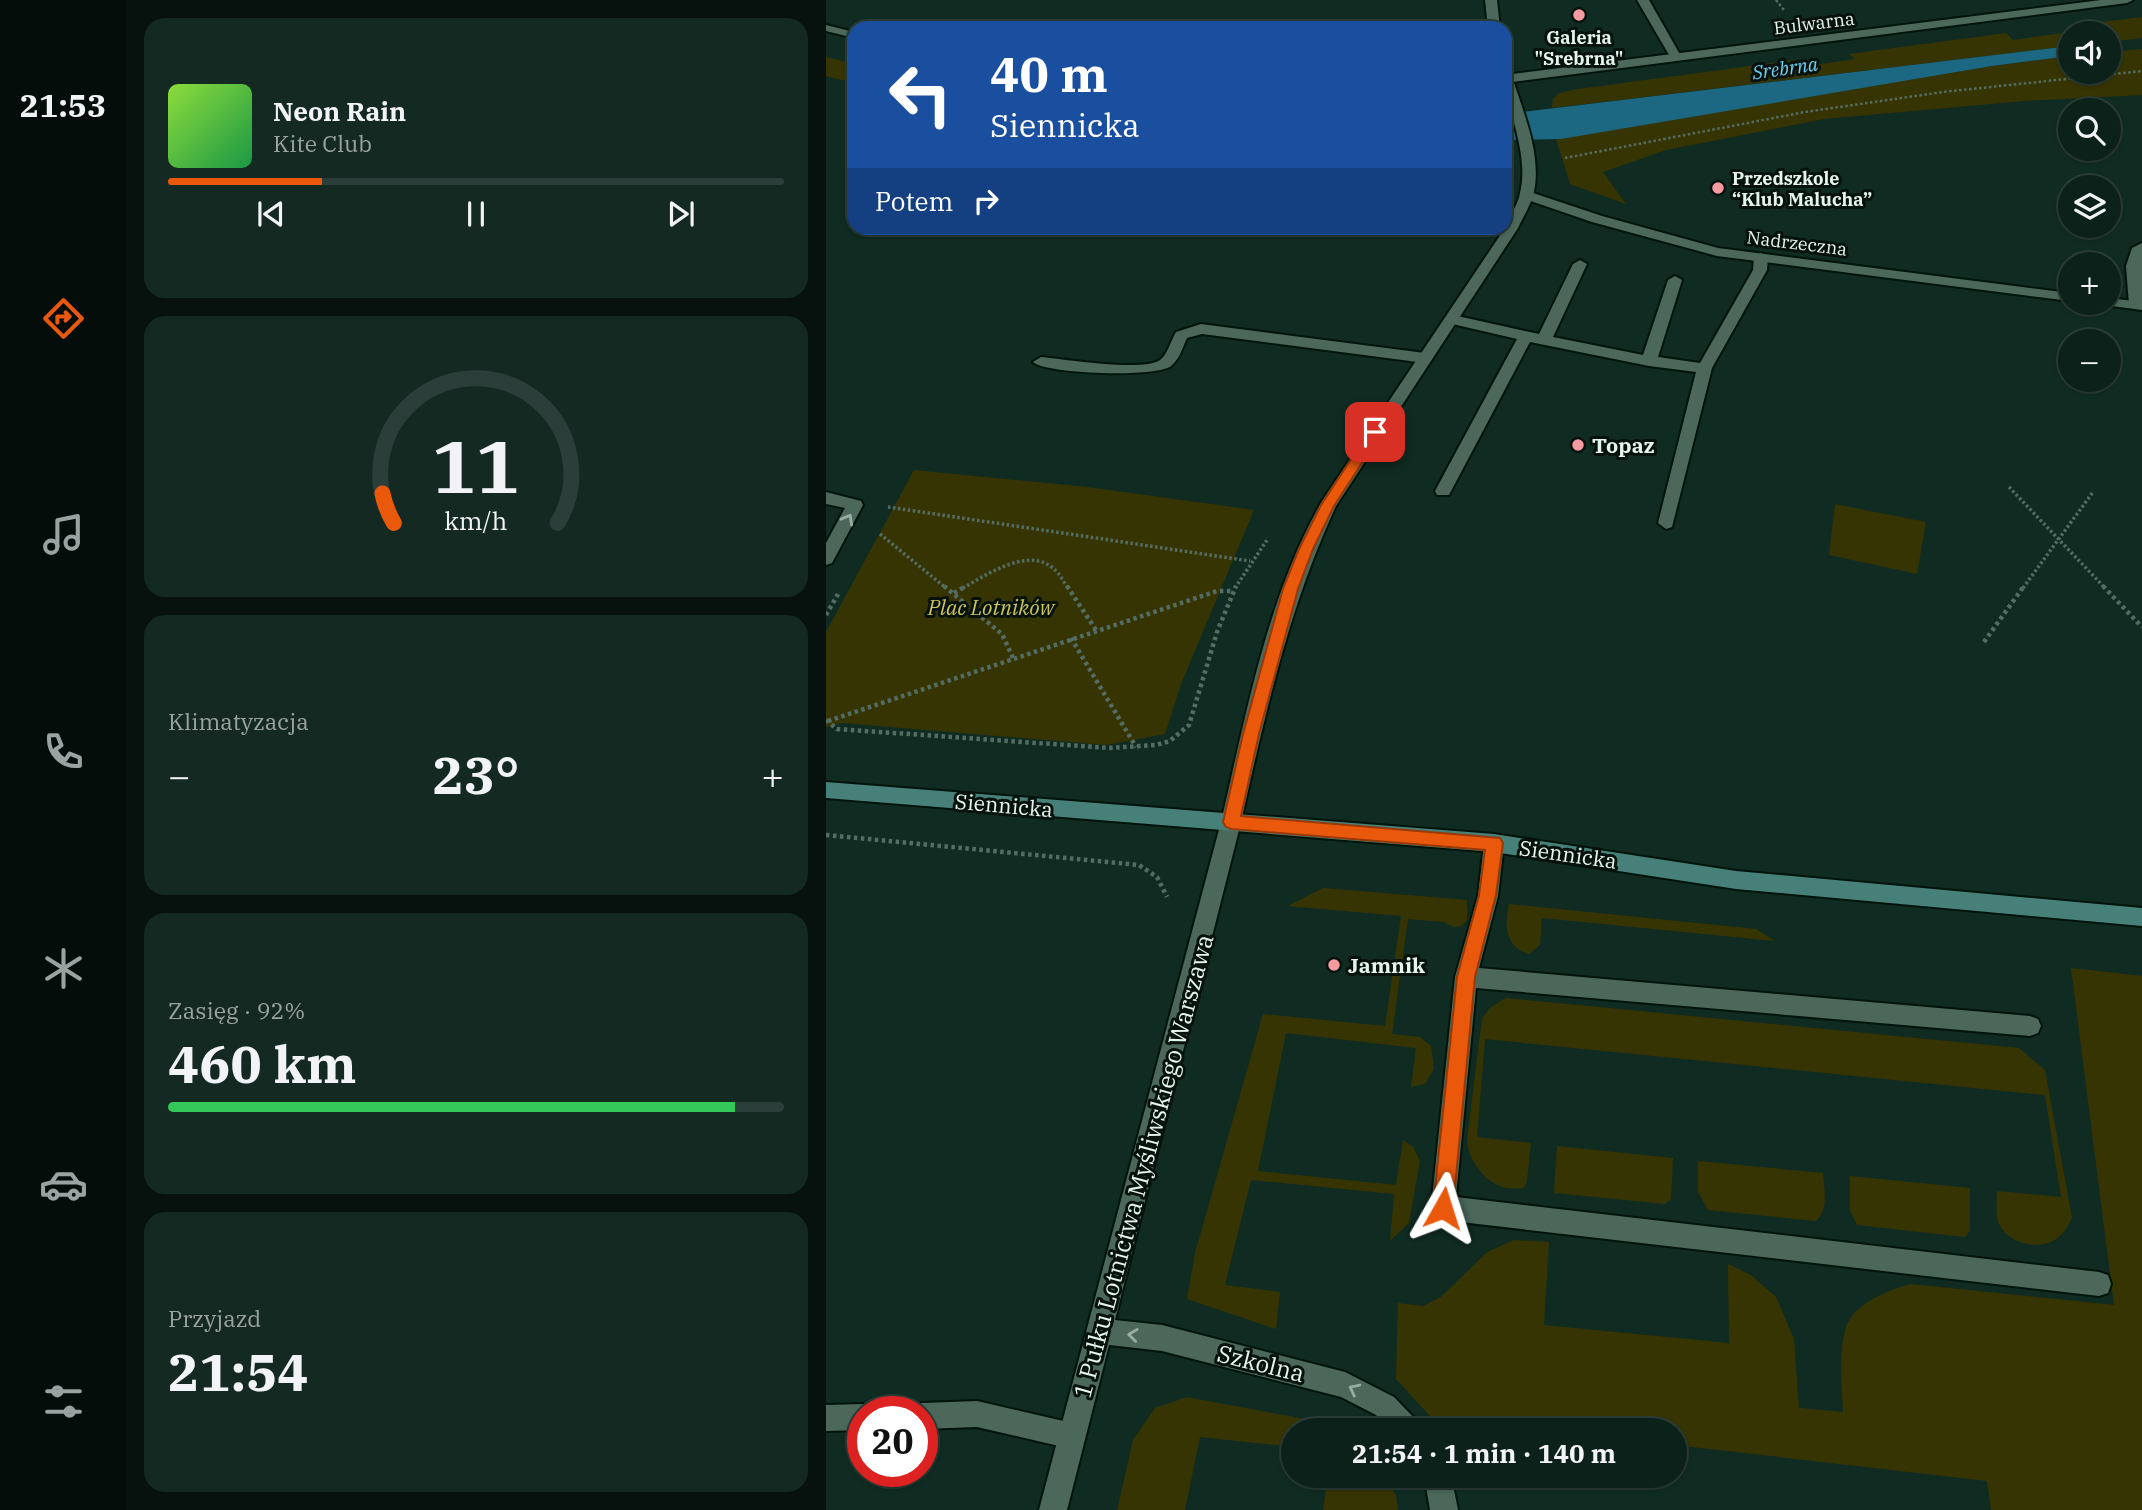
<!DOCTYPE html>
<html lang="pl">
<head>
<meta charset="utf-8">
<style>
  :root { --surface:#0c211a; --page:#152923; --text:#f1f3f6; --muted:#9aa3a2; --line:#2c3e39; --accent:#ea580c }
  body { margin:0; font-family:"IBM Plex Serif",serif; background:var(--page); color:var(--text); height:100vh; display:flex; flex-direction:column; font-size:26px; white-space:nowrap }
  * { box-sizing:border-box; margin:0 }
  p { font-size:23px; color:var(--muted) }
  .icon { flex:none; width:38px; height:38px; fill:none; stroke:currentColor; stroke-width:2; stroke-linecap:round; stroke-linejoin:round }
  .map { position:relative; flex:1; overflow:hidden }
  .drawer { display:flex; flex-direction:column; gap:18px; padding:18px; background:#07120e; width:700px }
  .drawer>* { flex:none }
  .top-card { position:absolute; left:21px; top:21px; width:665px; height:214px; border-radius:21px; box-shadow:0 2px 5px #0004,0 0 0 2px var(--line); background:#1a4fa0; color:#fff; overflow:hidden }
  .buttons { position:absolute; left:1232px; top:21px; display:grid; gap:14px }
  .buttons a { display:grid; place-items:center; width:63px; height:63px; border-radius:50%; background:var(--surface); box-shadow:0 2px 5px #0004,0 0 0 2px var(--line); font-size:35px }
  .speed { position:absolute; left:21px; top:1396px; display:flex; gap:14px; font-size:35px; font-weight:700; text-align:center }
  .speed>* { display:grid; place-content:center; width:91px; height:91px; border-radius:50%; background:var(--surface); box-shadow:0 2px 5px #0004,0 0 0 2px var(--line); line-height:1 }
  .speed .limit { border:10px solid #d22; background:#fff; color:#111 }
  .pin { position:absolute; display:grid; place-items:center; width:60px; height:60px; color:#fff; margin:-30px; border-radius:14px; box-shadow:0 4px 10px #0006 }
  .me { position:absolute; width:77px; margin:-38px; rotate:6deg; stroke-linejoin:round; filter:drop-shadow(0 0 5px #0008) }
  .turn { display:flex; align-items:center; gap:24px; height:147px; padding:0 28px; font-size:32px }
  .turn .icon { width:91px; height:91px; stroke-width:2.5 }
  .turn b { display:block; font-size:49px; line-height:60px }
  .then { display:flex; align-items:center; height:66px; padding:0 28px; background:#0003; gap:14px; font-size:26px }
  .big { font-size:52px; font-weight:800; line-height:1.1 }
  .drawer .tile { flex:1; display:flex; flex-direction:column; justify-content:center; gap:10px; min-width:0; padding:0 24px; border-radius:21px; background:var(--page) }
  .drawer .dial { align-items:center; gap:0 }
  .dial svg { height:182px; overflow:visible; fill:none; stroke:var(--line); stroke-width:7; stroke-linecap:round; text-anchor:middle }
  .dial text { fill:var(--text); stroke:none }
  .song { display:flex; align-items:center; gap:21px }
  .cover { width:84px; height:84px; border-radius:10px; background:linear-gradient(135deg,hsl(90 70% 55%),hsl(140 70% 35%)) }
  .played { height:7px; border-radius:4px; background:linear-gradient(90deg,var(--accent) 25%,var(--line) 25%) }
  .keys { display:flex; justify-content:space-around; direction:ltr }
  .heat { display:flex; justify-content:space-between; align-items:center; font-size:38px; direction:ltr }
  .charge { height:10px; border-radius:5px; background:linear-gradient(90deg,#34c759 92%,var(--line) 0) }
  .trip { position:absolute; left:455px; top:1418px; width:406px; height:70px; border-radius:35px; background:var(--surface); box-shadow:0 2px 5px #0004,0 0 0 2px var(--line); font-weight:800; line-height:70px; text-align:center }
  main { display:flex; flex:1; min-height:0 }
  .tabs { display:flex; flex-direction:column; width:126px; justify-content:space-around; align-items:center; background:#050d0a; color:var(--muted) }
  .tabs .icon { width:49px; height:49px }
  .tabs .selected { color:var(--accent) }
  .tabs b { font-size:32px; color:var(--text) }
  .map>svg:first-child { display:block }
  .green { fill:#373403 }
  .water { fill:#1c6781 }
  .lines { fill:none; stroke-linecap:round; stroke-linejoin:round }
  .service-casing { stroke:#00140b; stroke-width:4 }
  .minor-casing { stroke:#00140b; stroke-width:4 }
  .tertiary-casing { stroke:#00140b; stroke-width:4 }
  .secondary-casing { stroke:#00140b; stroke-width:4 }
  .path-far2 { stroke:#546d63; stroke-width:2.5; stroke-dasharray:2.5 2.5; stroke-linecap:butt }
  .path-far1 { stroke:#546d63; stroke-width:3.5; stroke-dasharray:2.5 2.5; stroke-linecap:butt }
  .path { stroke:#546d63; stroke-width:4.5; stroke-dasharray:3.5 3.5; stroke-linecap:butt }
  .service { fill:#4b685b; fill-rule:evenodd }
  .minor { fill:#4b685b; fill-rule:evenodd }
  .tertiary { fill:#4b685b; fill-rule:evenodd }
  .secondary { fill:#478078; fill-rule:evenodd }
  .oneway { stroke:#98aea4 }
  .route { fill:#ea580c; stroke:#983908; stroke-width:2 }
  .poi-dot { fill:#f49aa0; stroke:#07120d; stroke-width:2.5 }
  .labels { text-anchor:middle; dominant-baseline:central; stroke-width:6; stroke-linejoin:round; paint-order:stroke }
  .far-street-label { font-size:18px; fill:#e4f5ed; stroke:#07120d }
  .far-poi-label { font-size:18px; font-weight:bold; fill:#e4f5ed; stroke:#07120d }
  .far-water-label { font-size:19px; font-style:italic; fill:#6fcff5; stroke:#07120d }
  .poi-label { font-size:21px; font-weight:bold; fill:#e4f5ed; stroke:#07120d; text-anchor:start }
  .park-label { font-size:21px; font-style:italic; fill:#cbc557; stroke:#07120d }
  .street-label { font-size:21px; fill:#e4f5ed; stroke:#07120d }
  .near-street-label { font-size:24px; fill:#e4f5ed; stroke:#07120d }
</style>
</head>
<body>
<main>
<nav class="tabs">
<b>21:53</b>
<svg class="icon selected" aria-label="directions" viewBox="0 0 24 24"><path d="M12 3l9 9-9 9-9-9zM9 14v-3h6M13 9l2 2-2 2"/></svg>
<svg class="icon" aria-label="music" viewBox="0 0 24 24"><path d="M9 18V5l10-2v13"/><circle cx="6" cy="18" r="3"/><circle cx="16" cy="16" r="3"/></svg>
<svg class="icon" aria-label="phone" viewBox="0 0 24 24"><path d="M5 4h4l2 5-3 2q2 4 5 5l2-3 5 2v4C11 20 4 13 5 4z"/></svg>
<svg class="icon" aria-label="climate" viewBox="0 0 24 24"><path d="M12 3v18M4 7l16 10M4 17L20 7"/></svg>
<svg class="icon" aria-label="car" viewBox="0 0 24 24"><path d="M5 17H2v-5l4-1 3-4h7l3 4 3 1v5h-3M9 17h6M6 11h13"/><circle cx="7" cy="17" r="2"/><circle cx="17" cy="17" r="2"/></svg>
<svg class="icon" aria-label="filters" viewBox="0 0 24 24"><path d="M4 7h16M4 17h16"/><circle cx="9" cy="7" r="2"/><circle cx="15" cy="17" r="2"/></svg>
</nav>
<section class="drawer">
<div class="tile">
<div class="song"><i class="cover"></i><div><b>Neon Rain</b><p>Kite Club</p></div></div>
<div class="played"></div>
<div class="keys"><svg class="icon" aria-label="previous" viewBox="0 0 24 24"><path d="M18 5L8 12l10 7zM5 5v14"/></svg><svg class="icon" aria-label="pause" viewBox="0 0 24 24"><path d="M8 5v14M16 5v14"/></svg><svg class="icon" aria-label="next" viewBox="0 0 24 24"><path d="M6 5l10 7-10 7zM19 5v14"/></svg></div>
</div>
<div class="tile dial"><svg viewBox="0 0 100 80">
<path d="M14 69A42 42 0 1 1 86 69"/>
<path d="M14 69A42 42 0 0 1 9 56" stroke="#ea580c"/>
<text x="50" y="56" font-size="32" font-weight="700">11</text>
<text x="50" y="72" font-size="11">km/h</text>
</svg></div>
<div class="tile"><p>Klimatyzacja</p>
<div class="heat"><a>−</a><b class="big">23°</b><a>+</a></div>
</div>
<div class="tile"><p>Zasięg · 92%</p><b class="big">460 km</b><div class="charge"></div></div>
<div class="tile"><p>Przyjazd</p><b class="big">21:54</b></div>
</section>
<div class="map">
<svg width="1316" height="1510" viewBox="0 0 1316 1510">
  <rect width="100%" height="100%" fill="#102c22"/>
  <g class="green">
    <path d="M1316,17V38L1283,42V33H1244V46L726,108L727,99L733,93L752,89L969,60L974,67L1029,59L1023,54L1180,33L1187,40L1265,29L1260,24Z"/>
    <path d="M1316,49V95L1198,101L998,119L840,150L777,172L800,204L744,184L730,139L1166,66L1244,56V72H1283V52Z"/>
    <path d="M0,57L28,64V83L0,76Z"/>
    <path d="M88,470L261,487L428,510L355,684L339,734L280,745L17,723L0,727V632Z"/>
    <path d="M1009,504L1100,522L1091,574L1003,555Z"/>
    <path d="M497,888L641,900V920L636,926L627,927L618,922L582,919L566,1034L594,1037L605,1046L608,1069L599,1084L585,1087L590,1048L460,1033L432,1171L570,1185L577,1140L587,1147L594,1161L583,1223L564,1241L568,1194L425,1180L399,1285L454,1292L450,1329L361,1299L369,1253L437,1014L559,1026L575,916L462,906Z"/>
    <path d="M683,904L930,929L949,941L716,918L714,945L703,954C679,947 678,926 683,904Z"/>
    <path d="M1245,968L1316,976V1510H1165L1161,1481L849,1445V1430H716L604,1416L570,1379L572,1303L597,1306L615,1297L661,1252L688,1240L723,1242L718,1325L903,1343L902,1264L925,1275L950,1297L968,1339L973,1408L1017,1412C1016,1389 1011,1338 1024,1319C1036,1300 1064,1290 1085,1284L1288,1305Z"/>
    <path d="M680,998L1193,1048L1219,1070L1246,1218C1243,1223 1239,1232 1234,1236C1216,1252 1183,1245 1173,1224C1169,1215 1171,1201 1171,1191L1235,1197L1219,1095L659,1039L651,1137L705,1143L701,1180L698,1188C692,1188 685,1189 680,1188C660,1184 642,1160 641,1140L656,1018L665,1007Z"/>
    <path d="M731,1146L847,1158L845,1199L839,1204L728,1193Z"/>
    <path d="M872,1161L997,1173C998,1189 1003,1210 990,1221L882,1210L872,1192Z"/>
    <path d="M1024,1176L1144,1188V1231L1139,1237L1031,1225L1024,1210Z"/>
    <path d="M361,1397L484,1420L502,1430H467V1447L374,1437L359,1510H291L307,1440L329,1408Z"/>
    <path d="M502,1475H560L570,1496L572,1510H497Z"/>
  </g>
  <path class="water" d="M1244,46V56L1166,66L735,139L679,140V114Z"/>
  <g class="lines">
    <g class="service-casing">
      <g id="service">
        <path d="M811,0H823L856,58L854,60H846Z"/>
        <path d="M1316,243V307L1310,309L1303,305L1300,266L1306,248Z"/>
        <path d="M935,253L942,257L941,270L886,368L846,527L840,529L832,523L870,372L823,366L704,342L623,495H611L609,491L691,339L622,323L620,320L622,317L627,315L713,334L747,264L754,260L761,264L727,337L817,355L842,280L849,276L856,280L832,357L874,363L927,270L928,257Z"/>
        <path d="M375,324L599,353L606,358L599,363L376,334L361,338C357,347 353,360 345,366C330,378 219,374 207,362L215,357C237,359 317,372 334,360C342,354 345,340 350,332Z"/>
        <path d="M668,834L675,837L678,843L672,896L653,968L1204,1016L1212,1019L1215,1026L1212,1033L1204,1036L650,988L630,1197L1273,1272L1282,1275L1285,1284L1282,1293L1273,1296L617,1220L608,1217L605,1208L629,977L652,896L658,843L661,837Z"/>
        <path d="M151,1401L246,1423L255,1427L259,1436L255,1445L246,1449L151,1427L96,1429V1412H84L87,1407L96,1403Z"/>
        <path d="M37,1404L46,1408L48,1412H37V1430L0,1431V1405Z"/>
      </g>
    </g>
    <g class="minor-casing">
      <g id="minor">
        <path d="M1275,0H1307L1301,3L679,83V75Z"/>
        <path d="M0,25L28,32V38L0,31Z"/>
        <path d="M701,191L776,216L892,248L1244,293V301L891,256L766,222L696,198V192Z"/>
        <path d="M1283,298L1316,302V310L1278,305L1276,303H1283Z"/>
        <path d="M0,492L35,501L37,505L6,563L0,565V543L19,508L0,504Z"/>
        <path d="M405,814L412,816L415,822L289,1320L336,1325L519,1372L568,1397L591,1421L595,1430H563L550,1415L515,1397L336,1351L283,1345L241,1510H213L395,822L398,816Z"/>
        <path d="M598,1475H625L632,1510H604Z"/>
      </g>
    </g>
    <g class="tertiary-casing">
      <g id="tertiary">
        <path d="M659,0H671L674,28H662Z"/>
        <path d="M679,69L685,73C696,110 716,153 708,192C705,205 697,217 692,228L510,506C463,607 439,714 415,822L412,828L405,830L398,828L395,822C420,715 441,597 496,501L679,228C683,216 692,205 694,193C704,151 679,111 679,69Z"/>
      </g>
    </g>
    <g class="secondary-casing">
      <path id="secondary" d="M0,782L668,834L910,871L1316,908V926L910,889L668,852L0,798Z"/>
    </g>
    <g class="path-far2">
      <path d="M950,0L958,10"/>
      <path d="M739,158L979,112L1117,92L1316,71"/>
    </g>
    <g class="path-far1">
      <path d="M1183,487L1279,588"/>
      <path d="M62,507L424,561"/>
      <path d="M54,534L120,588"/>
      <path d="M137,588C160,575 204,545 229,570C234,574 238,583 242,588"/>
      <path d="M409,588L441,540"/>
      <path d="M1197,588L1267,492"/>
    </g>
    <g class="path">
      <path d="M118,586L176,634L187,658"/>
      <path d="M241,586L270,630"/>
      <path d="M1277,586L1316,627"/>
      <path d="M128,593L140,586"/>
      <path d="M0,615L12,594"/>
      <path d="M245,638L310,747"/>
      <path d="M1158,642L1198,586"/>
      <path d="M0,720L11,729L283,748L330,745L344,741L363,725L391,632L410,586"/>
      <path d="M2,721L391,591H407"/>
      <path d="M0,835L313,865L331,877L341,897"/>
    </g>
    <use href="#service" class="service"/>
    <use href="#minor" class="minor"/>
    <use href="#tertiary" class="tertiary"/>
    <use href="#secondary" class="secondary"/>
  </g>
  <defs><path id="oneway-chevron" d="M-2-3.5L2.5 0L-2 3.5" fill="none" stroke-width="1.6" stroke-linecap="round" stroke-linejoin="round" transform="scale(1.75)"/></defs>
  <g class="oneway">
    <use href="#oneway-chevron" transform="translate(22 519) rotate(-61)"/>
    <use href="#oneway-chevron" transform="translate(307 1335) rotate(-173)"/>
    <use href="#oneway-chevron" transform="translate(528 1389) rotate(-153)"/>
  </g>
  <path class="route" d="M549,428L556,432L508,506L487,549L472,589L433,734L415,816L674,838L677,843L670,895L649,977L627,1208L624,1215L617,1218L610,1215L607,1208L631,977L653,895L659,850L405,829L400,827L397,822L417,734L457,589L473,549L495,505L545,429Z"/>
  <g class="poi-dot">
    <circle cx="753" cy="15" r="7"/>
    <circle cx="892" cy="188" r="7"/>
    <circle cx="752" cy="445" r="7"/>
    <circle cx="508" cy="965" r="7"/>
  </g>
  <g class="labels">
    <g class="far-street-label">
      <text transform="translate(988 23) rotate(-7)">Bulwarna</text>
      <text transform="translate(971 243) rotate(7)">Nadrzeczna</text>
    </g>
    <g class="far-poi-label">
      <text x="753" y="37">Galeria<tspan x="753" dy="21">"Srebrna"</tspan></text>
      <text x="906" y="178" text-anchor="start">Przedszkole<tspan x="906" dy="21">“Klub Malucha”</tspan></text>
    </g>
    <g class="far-water-label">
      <text transform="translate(959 68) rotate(-8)">Srebrna</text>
    </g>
    <g class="poi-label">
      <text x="766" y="445">Topaz</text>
      <text x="522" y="965">Jamnik</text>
    </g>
    <g class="park-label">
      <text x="165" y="607">Plac Lotników</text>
    </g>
    <g class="street-label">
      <text transform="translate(178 805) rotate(5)">Siennicka</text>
      <text transform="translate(742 854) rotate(8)">Siennicka</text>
    </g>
    <g class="near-street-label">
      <text transform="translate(317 1166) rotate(-75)">1 Pułku Lotnictwa Myśliwskiego Warszawa</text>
      <text transform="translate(435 1363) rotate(14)">Szkolna</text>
    </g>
  </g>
</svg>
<div class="buttons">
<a><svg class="icon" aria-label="sound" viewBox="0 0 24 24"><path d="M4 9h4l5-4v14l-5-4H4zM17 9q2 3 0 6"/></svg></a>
<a><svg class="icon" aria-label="search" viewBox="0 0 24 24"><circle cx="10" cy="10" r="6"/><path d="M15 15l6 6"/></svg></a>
<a><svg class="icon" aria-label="layers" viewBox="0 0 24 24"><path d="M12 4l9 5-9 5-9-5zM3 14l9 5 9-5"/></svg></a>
<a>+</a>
<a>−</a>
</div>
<div class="speed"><div class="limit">20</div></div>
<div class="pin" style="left:549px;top:432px;background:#d93025"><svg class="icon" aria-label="arrive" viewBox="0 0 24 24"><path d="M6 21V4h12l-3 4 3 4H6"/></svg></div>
<svg class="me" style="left:617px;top:1208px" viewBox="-20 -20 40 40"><path d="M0-17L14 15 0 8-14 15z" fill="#ea580c" stroke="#fff" stroke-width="4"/></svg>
<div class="trip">21:54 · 1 min · 140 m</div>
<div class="top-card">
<div class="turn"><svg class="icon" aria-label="left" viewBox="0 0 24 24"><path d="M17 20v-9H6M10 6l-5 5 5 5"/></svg><div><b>40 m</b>Siennicka</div></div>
<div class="then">Potem<svg class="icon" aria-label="right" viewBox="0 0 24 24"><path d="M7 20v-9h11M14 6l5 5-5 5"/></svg></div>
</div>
</div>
</main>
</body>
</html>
